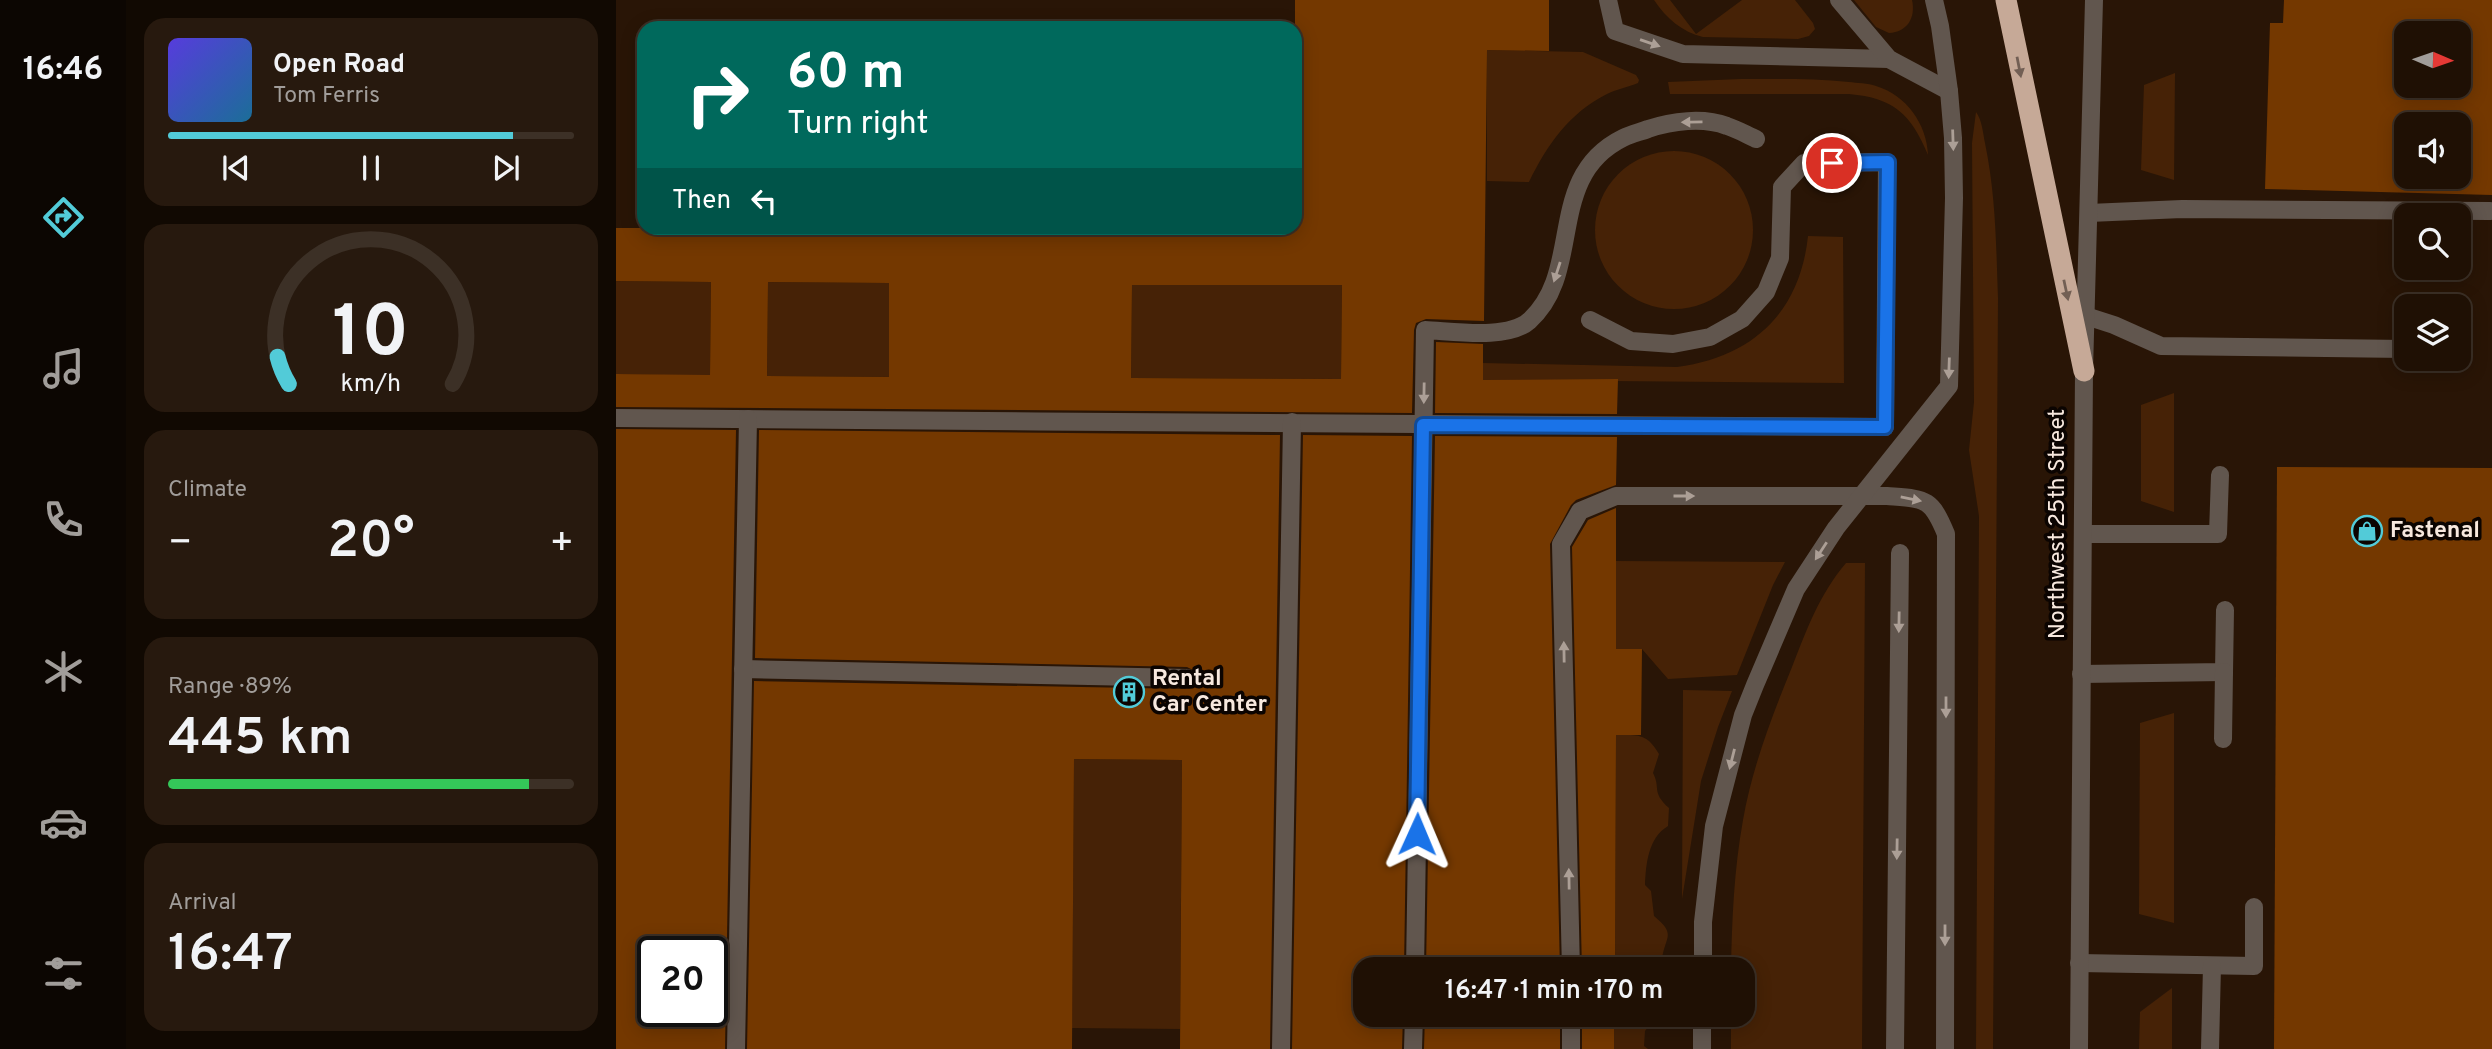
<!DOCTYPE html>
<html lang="en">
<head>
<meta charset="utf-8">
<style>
  :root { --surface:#1f1004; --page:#27190e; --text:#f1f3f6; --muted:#a19d9a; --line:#3c3026; --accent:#52cbd8 }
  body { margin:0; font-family:Overpass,sans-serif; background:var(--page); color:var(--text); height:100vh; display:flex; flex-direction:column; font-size:26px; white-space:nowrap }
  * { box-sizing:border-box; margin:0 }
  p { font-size:23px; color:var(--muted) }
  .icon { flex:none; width:38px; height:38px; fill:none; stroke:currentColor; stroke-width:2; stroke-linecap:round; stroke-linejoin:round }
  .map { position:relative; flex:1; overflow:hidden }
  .side { display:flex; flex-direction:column; gap:18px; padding:18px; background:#110902; width:490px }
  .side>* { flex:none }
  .top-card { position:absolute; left:21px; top:21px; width:665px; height:214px; border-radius:21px; box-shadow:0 4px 18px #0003,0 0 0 2px var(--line); background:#00695c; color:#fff; overflow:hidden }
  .needle { width:46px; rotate:92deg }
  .buttons { position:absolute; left:1778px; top:21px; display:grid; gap:14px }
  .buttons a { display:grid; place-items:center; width:77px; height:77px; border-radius:14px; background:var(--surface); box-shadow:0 4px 18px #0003,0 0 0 2px var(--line); font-size:35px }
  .speed { position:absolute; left:21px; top:936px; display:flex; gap:14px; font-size:35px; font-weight:700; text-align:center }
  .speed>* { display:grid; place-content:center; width:91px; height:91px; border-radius:50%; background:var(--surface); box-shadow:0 4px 18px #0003,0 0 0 2px var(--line); line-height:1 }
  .speed .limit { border:4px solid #111; border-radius:10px; background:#fff; color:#111 }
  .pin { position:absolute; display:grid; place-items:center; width:60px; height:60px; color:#fff; margin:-30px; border:4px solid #fff; border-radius:50%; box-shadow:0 2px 7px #0007 }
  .me { position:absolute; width:77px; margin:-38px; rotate:1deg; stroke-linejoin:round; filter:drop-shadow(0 0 5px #0008) }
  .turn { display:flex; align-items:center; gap:24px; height:147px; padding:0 35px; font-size:32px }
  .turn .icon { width:91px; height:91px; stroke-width:2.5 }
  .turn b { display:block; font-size:49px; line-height:60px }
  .then { display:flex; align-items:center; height:66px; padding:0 35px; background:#0003; gap:14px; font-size:26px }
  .big { font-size:52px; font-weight:600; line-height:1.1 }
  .side .tile { flex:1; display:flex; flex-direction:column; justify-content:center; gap:10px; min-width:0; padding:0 24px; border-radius:21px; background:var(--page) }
  .side .dial { align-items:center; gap:0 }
  .dial svg { height:182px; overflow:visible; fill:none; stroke:var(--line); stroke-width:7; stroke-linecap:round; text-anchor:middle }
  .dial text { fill:var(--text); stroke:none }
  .song { display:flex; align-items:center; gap:21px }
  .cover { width:84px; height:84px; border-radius:10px; background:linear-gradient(135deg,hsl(250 70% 55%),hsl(200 70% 35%)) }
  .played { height:7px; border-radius:4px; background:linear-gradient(90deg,var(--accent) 85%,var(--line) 85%) }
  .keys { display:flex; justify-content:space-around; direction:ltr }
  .heat { display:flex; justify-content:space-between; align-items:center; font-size:38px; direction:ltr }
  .charge { height:10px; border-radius:5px; background:linear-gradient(90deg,#34c759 89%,var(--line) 0) }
  .trip { position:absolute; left:737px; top:957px; width:402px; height:70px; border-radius:21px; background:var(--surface); box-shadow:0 4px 18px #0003,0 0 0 2px var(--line); font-weight:600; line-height:70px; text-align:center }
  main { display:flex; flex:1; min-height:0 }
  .tab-bar { display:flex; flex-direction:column; width:126px; justify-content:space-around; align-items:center; background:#0c0602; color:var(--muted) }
  .tab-bar .icon { width:49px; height:49px }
  .tab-bar .current { color:var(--accent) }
  .tab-bar b { font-size:32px; color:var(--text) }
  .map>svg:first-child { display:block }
  .green { fill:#462206 }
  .building { fill:#743800; fill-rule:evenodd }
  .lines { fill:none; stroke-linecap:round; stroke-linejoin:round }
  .service { stroke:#61564e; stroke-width:18 }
  .tertiary { stroke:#61564e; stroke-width:18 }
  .motorway { stroke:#c6a997; stroke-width:21 }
  .oneway { fill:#ac9f96 }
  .oneway2 { fill:#725f54 }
  .route-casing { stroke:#114b97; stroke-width:18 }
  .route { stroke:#1a73e8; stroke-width:12 }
  .labels { text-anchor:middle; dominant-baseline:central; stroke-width:7; stroke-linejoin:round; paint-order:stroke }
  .street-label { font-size:23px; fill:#f7e8de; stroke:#0b0401 }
  .poi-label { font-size:23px; font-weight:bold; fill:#f7e8de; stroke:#0b0401; text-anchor:start }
</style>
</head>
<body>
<main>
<nav class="tab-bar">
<b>16:46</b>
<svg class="icon current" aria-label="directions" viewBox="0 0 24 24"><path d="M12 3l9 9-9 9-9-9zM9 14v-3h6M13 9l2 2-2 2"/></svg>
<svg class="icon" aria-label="music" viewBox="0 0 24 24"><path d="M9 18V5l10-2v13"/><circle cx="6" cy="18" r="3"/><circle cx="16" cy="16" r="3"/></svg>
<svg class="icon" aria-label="phone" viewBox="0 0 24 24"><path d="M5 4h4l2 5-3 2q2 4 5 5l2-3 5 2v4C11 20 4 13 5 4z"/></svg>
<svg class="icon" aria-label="climate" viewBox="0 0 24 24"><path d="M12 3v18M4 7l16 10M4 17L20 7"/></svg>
<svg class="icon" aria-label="car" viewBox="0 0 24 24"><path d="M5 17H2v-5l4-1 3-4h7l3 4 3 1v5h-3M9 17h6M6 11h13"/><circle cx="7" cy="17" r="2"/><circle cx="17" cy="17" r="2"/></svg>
<svg class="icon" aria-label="filters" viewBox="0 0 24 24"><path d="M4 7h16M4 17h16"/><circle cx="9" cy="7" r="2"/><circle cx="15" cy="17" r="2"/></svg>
</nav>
<section class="side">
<div class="tile">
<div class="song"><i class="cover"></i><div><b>Open Road</b><p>Tom Ferris</p></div></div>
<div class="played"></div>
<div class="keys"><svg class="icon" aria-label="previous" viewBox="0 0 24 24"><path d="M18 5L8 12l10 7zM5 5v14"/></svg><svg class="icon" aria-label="pause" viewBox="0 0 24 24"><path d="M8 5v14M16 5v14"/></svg><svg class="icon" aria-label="next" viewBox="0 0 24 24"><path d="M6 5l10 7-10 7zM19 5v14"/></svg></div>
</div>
<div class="tile dial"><svg viewBox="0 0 100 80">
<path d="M14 69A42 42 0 1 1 86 69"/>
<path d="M14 69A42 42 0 0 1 9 57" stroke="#52cbd8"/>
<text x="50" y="56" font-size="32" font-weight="700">10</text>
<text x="50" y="72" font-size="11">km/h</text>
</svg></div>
<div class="tile"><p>Climate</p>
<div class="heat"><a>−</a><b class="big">20°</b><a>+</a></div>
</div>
<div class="tile"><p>Range · 89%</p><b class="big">445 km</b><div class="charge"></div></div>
<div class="tile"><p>Arrival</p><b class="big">16:47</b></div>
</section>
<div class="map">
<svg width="1876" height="1049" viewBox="0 0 1876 1049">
  <rect width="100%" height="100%" fill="#291506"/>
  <g class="green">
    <path d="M1038,0H1054L1080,34L1126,0H1179L1197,23L1199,29L1193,36L1182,39L1087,37C1066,32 1050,18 1038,0Z"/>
    <path d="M1238,0H1296C1300,18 1291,32 1273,33L1260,27Z"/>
    <path d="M871,50L967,52L1020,75L1023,80L1022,83C1012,87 1001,89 991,94C953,113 931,145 913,182L871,181Z"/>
    <path d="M1559,73L1558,180L1525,170L1528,85Z"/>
    <path d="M1125,79C1161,79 1197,78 1233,82C1241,83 1252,83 1260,86C1290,95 1311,124 1312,155C1295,114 1278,98 1233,94H1054L1052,82Z"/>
    <path d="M1360,112C1366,120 1367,133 1369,143C1380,197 1380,244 1382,298L1377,1049H1360L1363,516L1353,450L1358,402L1356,143Z"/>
    <circle cx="1058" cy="230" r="79"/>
    <path d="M1192,236L1227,237L1228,383L867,380V363L1061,367C1137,357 1184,312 1192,236Z"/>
    <path d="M0,281L95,282L94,376L0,374Z"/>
    <path d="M152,282L273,283V377L151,376Z"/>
    <path d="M516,285H726L725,379L515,378Z"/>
    <path d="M1558,393V512L1525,501V405Z"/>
    <path d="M1000,561L1169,562L1157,585L1121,675L1052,679L1026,649H1000Z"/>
    <path d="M1230,563H1249L1246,1049H1115V1015H1127V970L1115,969C1116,919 1118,870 1127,820C1136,768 1156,716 1176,667C1191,629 1203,595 1230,563Z"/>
    <path d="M1067,690L1116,691L1102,727L1085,781L1066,899Z"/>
    <path d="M1558,713V923L1523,914L1524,723Z"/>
    <path d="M1000,735C1022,735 1031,733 1043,754L1037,773C1045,788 1035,792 1053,808L1052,826C1032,838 1030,864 1029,885L1035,891L1038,916C1061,935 1049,936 1046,959L1050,969L1041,966V969L999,970Z"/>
    <path d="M458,759L566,760L564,1029L456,1028Z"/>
    <path d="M1556,988V1049H1523L1524,1012Z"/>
    <path d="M998,1015H1041L1029,1031L1028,1046L1032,1049H998Z"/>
  </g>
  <g class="building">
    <path d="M679,0H933V51L871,50L868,321L810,319L800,323L798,330L796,413L0,407V374L94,375L95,282L0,281V228H679ZM152,282L273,283V377L151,376ZM516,285H726L725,379L515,378Z"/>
    <path d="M1668,0H1876V195L1649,189L1654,23H1667ZM1790,33H1843V86H1790ZM1790,124H1843V177H1790Z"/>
    <path d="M820,342L867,344V380L1002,379L1001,414L819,413Z"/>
    <path d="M0,429L120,430L109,1049H0ZM37,952H96V1012H37Z"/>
    <path d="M143,430L664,435L654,1049H564L566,760L458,759L456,1049H131L138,681L571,689L577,688L582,679L581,672L571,667L139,658Z"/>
    <path d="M687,435L796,436L788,970H749V1015H787L786,1049H676Z"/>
    <path d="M819,436L1001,437L1000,485L960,500L955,505L934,544L944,970H810Z"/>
    <path d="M1661,467L1876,468V1049H1658Z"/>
    <path d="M1000,508V649H1026L1025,735H1000L999,970H966L956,547L972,520Z"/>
    <path d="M809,1015H944V1049H808Z"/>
    <rect x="966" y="1015" width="32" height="34"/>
  </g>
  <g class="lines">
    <g class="service">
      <path d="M992,0L999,31L1067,54L1273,59"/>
      <path d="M1223,0L1273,59L1333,91"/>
      <path d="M1473,213L1566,209L1874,211"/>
      <path d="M1470,316L1498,325L1545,346L1790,349"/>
      <path d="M0,418C423,421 846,426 1269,427L1271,162L1188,163L1166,187L1164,258L1150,292L1126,319L1094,337L1057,344L1015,341L974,320"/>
      <path d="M1467,534H1602L1604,475"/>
      <path d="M127,669L571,678"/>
      <path d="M1465,674L1608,672L1609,610"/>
      <path d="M1607,739L1608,672"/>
      <path d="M1463,963L1638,966V907"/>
      <path d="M799,970L809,330C836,331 892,340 913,321C969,271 928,177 1007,138C1015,134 1024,132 1032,129C1056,121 1087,117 1111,126C1121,129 1131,135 1140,139"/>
      <path d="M955,970L945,544L964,511L1000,496H1271C1309,499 1315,497 1330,534L1329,1049"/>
      <path d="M1087,970V922L1098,826L1127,715L1139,685L1180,589L1220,528L1333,386L1338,198L1337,138L1333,91L1324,26L1318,0"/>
      <path d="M955,1015V1049"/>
      <path d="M120,1049L132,419"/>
      <path d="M665,1049L676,422"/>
      <path d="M797,1049L798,1015"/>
      <path d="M1086,1049V1015"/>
      <path d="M1279,1049L1284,553"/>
      <path d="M1594,1049L1596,966"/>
    </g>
    <path class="tertiary" d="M1463,1049L1468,371L1478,0"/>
    <path class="motorway" d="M1390,0L1468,371"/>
  </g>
  <defs><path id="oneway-solid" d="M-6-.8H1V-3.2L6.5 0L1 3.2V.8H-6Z" transform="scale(1.75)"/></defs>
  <g class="oneway">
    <use href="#oneway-solid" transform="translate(1034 43) rotate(19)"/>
    <use href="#oneway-solid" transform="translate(1076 122) rotate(179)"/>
    <use href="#oneway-solid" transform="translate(1337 140) rotate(88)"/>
    <use href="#oneway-solid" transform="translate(941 272) rotate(108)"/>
    <use href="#oneway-solid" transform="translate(1333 368) rotate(92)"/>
    <use href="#oneway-solid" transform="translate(808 393) rotate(91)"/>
    <use href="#oneway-solid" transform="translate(1068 496)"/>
    <use href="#oneway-solid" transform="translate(1295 499) rotate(11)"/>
    <use href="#oneway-solid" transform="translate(1205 551) rotate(123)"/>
    <use href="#oneway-solid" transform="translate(1283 622) rotate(91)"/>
    <use href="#oneway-solid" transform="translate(948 652) rotate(-91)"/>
    <use href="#oneway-solid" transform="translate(1330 707) rotate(90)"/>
    <use href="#oneway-solid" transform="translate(1116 759) rotate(104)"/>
    <use href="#oneway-solid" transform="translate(1281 849) rotate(91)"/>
    <use href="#oneway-solid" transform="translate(953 879) rotate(-91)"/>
    <use href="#oneway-solid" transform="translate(1329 935) rotate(90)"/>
  </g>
  <g class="oneway2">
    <use href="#oneway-solid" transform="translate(1403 67) rotate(79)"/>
    <use href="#oneway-solid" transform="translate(1450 290) rotate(78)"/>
  </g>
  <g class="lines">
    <g class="route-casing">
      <path id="route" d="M801,834L807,425L1269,427L1272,162L1216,163"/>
    </g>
    <use href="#route" class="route"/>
  </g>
  <defs>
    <g id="shop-ring" transform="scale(1.575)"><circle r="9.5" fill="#0b0401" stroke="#52cbd8" stroke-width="1.5"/><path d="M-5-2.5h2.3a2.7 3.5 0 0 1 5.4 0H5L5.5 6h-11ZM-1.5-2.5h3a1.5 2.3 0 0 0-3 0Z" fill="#52cbd8"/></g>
    <g id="building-ring" transform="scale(1.575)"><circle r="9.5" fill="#0b0401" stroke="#52cbd8" stroke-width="1.5"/><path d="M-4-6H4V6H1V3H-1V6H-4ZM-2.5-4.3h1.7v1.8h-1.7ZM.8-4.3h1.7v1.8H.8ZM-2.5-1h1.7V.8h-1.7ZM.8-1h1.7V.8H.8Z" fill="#52cbd8"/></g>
  </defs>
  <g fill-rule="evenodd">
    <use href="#shop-ring" x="1751" y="531"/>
    <use href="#building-ring" x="513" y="692"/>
  </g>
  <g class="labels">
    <g class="street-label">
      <text transform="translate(1442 524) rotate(-90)">Northwest 25th Street</text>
    </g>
    <g class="poi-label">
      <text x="1774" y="531">Fastenal</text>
      <text x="536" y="679">Rental<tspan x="536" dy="26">Car Center</tspan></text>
    </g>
  </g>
</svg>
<div class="buttons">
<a><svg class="needle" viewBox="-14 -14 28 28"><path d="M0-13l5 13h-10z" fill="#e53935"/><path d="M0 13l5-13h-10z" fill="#a19d9a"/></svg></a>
<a><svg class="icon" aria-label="sound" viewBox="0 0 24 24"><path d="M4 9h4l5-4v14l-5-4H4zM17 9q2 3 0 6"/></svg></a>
<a><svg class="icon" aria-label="search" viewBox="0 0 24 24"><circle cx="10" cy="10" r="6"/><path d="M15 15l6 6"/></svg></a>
<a><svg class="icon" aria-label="layers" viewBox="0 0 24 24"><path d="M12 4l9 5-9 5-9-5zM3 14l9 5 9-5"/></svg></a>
</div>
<div class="speed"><div class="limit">20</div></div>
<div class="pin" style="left:1216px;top:163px;background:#d93025"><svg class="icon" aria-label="arrive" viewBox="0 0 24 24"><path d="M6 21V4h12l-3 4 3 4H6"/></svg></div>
<svg class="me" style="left:801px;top:834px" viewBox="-20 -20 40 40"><path d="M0-17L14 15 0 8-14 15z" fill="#1a73e8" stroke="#fff" stroke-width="4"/></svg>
<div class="trip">16:47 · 1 min · 170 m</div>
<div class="top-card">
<div class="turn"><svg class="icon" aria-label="right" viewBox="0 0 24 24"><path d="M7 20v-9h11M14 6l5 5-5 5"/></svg><div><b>60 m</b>Turn right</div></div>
<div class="then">Then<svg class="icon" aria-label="left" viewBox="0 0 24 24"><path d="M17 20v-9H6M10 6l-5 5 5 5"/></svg></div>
</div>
</div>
</main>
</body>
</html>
